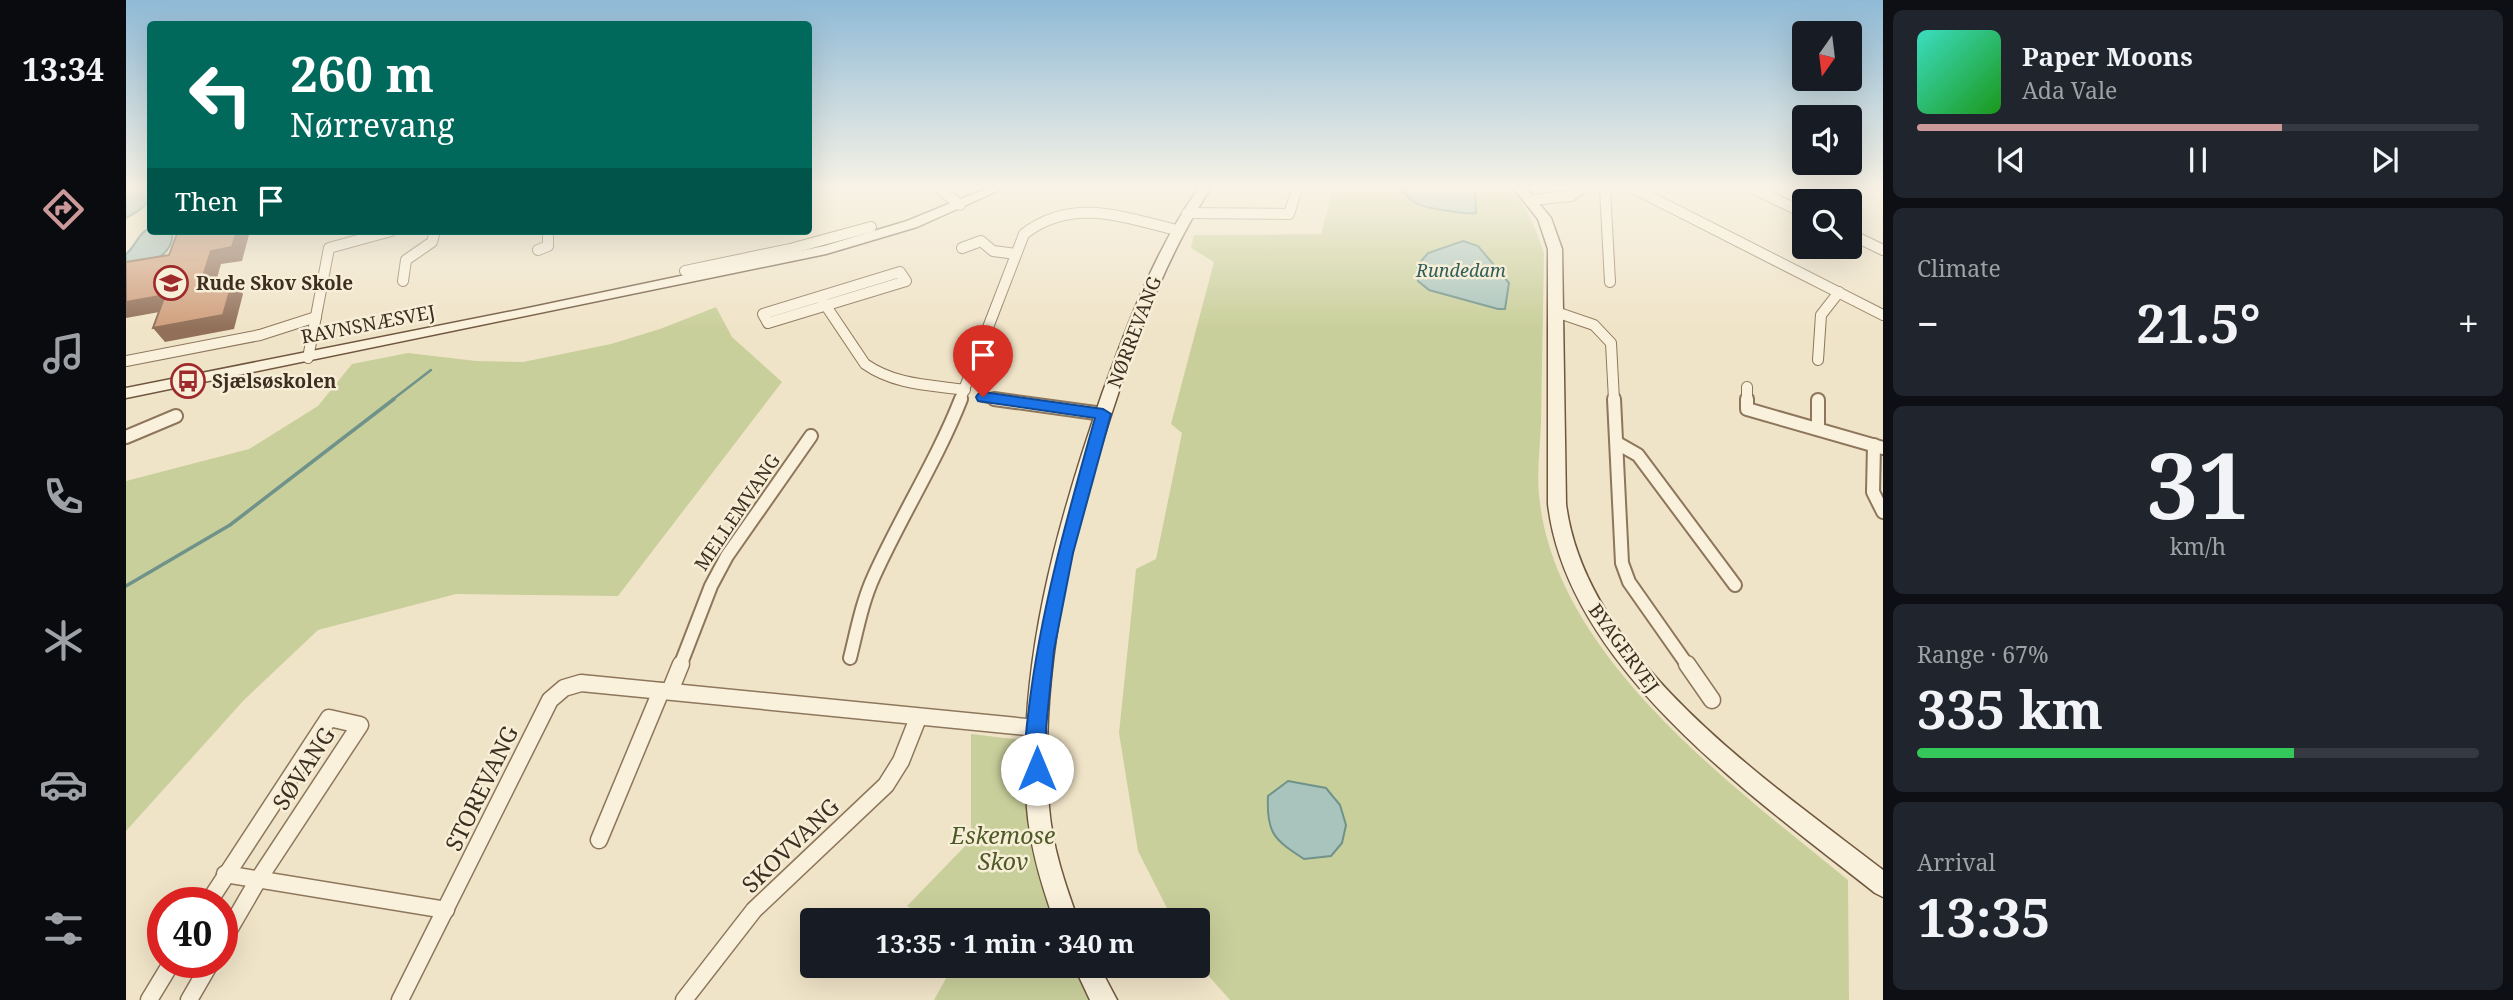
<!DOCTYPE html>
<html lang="en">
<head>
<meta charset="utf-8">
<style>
  :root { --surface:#171b24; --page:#20242c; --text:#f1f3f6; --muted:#9ea1a6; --line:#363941; --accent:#cc999b }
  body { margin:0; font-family:"Noto Serif",serif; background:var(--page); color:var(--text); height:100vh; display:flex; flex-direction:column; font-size:26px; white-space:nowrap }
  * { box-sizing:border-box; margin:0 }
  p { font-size:23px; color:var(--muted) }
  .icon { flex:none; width:38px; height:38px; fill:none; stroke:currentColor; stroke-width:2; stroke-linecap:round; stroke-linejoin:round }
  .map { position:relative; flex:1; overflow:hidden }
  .details { display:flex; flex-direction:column; gap:10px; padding:10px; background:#0d0f14; width:630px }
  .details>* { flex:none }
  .guide { position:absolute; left:21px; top:21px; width:665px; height:214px; border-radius:7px; box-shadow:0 7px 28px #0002; background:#00695c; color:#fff; overflow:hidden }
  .needle { width:46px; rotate:194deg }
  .buttons { position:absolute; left:1666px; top:21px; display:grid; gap:14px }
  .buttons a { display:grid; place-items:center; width:70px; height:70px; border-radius:7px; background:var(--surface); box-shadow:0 7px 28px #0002; font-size:35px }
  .speed { position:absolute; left:21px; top:887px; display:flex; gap:14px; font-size:35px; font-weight:700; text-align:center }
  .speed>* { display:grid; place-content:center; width:91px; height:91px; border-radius:50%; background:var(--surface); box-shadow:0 7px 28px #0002; line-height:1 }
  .speed .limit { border:10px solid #d22; background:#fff; color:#111 }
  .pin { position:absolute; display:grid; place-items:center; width:60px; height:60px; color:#fff; margin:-72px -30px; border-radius:50% 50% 50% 0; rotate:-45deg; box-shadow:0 0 7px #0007 }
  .pin .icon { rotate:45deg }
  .me { position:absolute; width:77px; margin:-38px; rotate:0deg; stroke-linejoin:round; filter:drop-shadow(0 0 5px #0008) }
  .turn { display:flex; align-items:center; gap:24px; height:147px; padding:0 28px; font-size:32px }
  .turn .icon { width:91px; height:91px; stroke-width:2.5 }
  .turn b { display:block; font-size:49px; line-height:60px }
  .then { display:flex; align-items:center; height:66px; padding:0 28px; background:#0003; gap:14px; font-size:26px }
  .big { font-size:52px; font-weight:700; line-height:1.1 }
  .details .card { flex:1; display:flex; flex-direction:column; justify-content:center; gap:10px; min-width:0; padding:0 24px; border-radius:10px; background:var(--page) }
  .details .dial { align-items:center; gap:0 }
  .dial b { font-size:91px; line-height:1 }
  .song { display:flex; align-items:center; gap:21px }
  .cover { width:84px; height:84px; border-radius:10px; background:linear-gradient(135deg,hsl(170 70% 55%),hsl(120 70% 35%)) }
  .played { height:7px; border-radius:4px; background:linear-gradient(90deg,var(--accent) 65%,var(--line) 65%) }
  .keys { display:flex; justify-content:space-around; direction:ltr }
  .heat { display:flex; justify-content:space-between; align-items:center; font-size:38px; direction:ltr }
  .charge { height:10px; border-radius:5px; background:linear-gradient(90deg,#34c759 67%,var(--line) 0) }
  .trip { position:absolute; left:674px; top:908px; width:410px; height:70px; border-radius:7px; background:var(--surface); box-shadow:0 7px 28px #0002; font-weight:700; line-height:70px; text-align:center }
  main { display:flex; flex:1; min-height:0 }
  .tab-bar { display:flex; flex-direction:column; width:126px; justify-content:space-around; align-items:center; background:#090b0e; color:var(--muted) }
  .tab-bar .icon { width:49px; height:49px }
  .tab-bar .selected { color:var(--accent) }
  .tab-bar b { font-size:32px; color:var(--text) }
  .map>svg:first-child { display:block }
  .green { fill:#c9cf9b }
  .water { fill:#a9c4bc; stroke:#6f938a; stroke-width:2 }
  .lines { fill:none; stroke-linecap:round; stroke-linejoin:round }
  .stream-far1 { stroke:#6f938a; stroke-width:2.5 }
  .stream { stroke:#6f938a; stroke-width:3.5 }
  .street-far2-casing { stroke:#8d765c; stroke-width:12 }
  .street-far1-casing { stroke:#8d765c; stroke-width:16 }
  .street-casing { stroke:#8d765c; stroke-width:19 }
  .secondary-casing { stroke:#6f573f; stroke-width:3 }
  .street-far2 { stroke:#faf1dc; stroke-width:10 }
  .street-far1 { stroke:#faf1dc; stroke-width:12 }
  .street { stroke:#faf1dc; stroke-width:16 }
  .secondary { fill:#faf1dc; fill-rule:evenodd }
  .shaded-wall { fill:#916f58 }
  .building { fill:#cf9f7d; stroke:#916f58; stroke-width:2 }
  .route { fill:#1a73e8; stroke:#114b97; stroke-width:2 }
  .labels { text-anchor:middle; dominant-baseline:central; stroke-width:5; stroke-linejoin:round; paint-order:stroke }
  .far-water-label { font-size:18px; font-style:italic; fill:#2f5d5a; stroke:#f7eed8 }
  .poi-label { font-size:19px; font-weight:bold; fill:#3d2e20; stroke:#f7eed8; text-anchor:start }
  .street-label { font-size:19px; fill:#3d2e20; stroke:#f7eed8 }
  .near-street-label { font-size:23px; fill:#3d2e20; stroke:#f7eed8 }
  .near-park-label { font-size:23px; font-style:italic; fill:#4d5a26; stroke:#f7eed8 }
</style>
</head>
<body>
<main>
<nav class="tab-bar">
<b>13:34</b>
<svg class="icon selected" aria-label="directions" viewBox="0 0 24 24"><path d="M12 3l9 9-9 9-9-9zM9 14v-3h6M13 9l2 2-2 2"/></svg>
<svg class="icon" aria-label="music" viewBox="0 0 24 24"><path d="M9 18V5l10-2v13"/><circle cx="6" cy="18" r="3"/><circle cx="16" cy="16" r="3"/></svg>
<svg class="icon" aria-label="phone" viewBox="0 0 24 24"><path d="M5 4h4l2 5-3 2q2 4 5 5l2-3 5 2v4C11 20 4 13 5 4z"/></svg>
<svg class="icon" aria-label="climate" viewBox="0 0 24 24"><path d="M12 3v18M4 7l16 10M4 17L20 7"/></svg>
<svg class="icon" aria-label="car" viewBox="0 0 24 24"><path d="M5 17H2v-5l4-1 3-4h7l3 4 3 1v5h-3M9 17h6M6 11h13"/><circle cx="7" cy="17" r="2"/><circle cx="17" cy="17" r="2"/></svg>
<svg class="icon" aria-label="filters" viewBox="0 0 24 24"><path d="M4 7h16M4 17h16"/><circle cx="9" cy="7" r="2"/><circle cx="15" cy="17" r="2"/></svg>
</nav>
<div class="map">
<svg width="1757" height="1000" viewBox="0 0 1757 1000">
  <rect width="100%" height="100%" fill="#f0e4c8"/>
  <g class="green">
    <path d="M1207,189H1385C1402,209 1410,229 1418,253C1417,310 1416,366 1415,423C1414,449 1410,477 1414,503C1433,659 1608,787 1722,880L1723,1000H1104L1071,963V920H1047L1012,851L993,733L1010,569L1030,559L1056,433L1045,424L1088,262L1065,248L1068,235L1195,234Z"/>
    <path d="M590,307L606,337L656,382L492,596L330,594L192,630L118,700L0,831V481L123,449L192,406L226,364L282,353L350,361L397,362L485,344L534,329Z"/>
    <path d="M845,734L897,740L902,835L926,920H804L781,906L845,840Z"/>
    <path d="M827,966H947L964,1000H808Z"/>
  </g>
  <g class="water">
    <path d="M0,189H24C25,205 13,211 0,218Z"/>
    <path d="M1274,189H1349L1350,213C1343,215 1299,208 1292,204C1285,201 1280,194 1274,189Z"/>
    <path d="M24,228V231H47C46,260 23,262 0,268V254C10,246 12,233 24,228Z"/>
    <path d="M1337,241L1352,246L1383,283L1379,309H1372L1303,290L1292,281L1291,266L1302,253Z"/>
    <path d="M1162,781L1200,788L1214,805L1220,825L1216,843L1205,856L1178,859C1149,840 1140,834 1142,796Z"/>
  </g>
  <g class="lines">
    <path class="stream-far1" d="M266,400L305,370"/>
    <path class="stream" d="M0,586L104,525L268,399"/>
    <g class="street-far2-casing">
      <g id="street-far2">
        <path d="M814,189L834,205"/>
        <path d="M1479,189L1484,282"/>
        <path d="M1509,189L1757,315"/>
        <path d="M1628,189L1678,213"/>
        <path d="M1405,200L1445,196L1455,189"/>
        <path d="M1061,213L1163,214L1171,189"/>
        <path d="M1724,234L1757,250"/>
        <path d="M836,248L855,241L867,251L890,254"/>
        <path d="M412,250L422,246V231"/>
        <path d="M559,271L664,249L745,227"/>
        <path d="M774,272L780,281L642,323L637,314Z"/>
        <path d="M277,281L280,260L306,242L309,231"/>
        <path d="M696,300L739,364C769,385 804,385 839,390"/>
        <path d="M1430,312L1468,325L1485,343L1488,400"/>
        <path d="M182,358L203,248L265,231"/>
        <path d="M1692,360L1695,315L1713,292"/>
        <path d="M0,361L134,335L190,317"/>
        <path d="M1621,387V400"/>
        <path d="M857,397L880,400"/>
        <path d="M834,400L898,234C946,197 997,217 1051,230"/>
      </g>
    </g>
    <g class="street-far1-casing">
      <g id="street-far1">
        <path d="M868,399L977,414"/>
        <path d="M1488,399L1496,563L1503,582L1562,666"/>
        <path d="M1621,399V409L1757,448"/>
        <path d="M1692,400V429"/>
        <path d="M0,437L50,416"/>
        <path d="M1491,443L1512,455L1609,585"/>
        <path d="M1748,445L1747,492L1757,512"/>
        <path d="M724,658C731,630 736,602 748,576C775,516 811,460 835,399"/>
        <path d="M554,666L585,586L601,556L685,436"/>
      </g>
    </g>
    <g class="street-casing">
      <g id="street">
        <path d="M1561,664L1586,700"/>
        <path d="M544,691L555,664"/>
        <path d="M473,840L535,691"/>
        <path d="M99,874L320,910"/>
        <path d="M82,903L203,718L234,725L132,880L96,942"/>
        <path d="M23,1000L46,962"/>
        <path d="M63,1000L85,962"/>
        <path d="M274,1000L424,700L438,688L455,683L911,728"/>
        <path d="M558,1000L628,910L760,785L775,761L792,718"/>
      </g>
    </g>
    <g class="secondary-casing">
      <g id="secondary">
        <path d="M859,189H876L791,227L700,254L0,398V388L402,308L698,246L781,221Z"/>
        <path d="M1072,189H1084C1043,252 1017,321 993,391C948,524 912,666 923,807C926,846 939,884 952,920H928C915,884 904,847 901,808C891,667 930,526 976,394C1002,323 1028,252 1072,189Z"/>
        <path d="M1388,189H1401L1425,218L1436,249L1440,504C1460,659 1642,781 1757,870V897L1749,893C1629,798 1441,668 1422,504V249L1412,219Z"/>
        <path d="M948,966H973L991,1000H964Z"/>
      </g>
    </g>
    <use href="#street-far2" class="street-far2"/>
    <use href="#street-far1" class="street-far1"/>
    <use href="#street" class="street"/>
    <use href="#secondary" class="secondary"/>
  </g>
  <g class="shaded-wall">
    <path d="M111,231H124L116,261L95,264L85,300L74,286L85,251Z"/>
    <path d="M107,280L117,294L108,329L39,342L27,328Z"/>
    <path d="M39,295L50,309L0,318V302Z"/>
  </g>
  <path class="building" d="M52,231H111L106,247L85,251L74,286L107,280L97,315L27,328L39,295L0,302V262L43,255Z"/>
  <linearGradient id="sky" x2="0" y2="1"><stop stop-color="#8fbad6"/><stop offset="0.57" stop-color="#f8f3e6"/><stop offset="1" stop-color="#f8f3e6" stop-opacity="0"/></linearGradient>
  <rect width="1757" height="329" fill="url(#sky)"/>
  <path class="route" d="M857,392L977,409L985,414L947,553L928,650L920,728L921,769L918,776L911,779L904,776C895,757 901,727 903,707C915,608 942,514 969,418L852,401L850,397L852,394Z"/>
  <defs>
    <g id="school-ring" transform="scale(1.75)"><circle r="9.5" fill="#f7eed8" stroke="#9e2a2b" stroke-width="1.5"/><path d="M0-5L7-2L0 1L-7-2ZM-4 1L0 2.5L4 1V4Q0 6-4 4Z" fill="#9e2a2b"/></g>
    <g id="bus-ring" transform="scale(1.75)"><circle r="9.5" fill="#f7eed8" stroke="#9e2a2b" stroke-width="1.5"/><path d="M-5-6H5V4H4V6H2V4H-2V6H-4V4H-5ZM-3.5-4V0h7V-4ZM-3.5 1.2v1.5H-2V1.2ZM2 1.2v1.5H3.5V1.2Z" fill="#9e2a2b"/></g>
  </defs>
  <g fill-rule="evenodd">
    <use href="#school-ring" x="45" y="283"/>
    <use href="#bus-ring" x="62" y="381"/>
  </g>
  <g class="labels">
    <g class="far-water-label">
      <text x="1335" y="270">Rundedam</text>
    </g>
    <g class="poi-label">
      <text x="70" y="283">Rude Skov Skole</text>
      <text x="86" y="381">Sjælsøskolen</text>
    </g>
    <g class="street-label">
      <text transform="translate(242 324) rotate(-11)">RAVNSNÆSVEJ</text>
      <text transform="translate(1008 332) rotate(-69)">NØRREVANG</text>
      <text transform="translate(611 512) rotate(-56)">MELLEMVANG</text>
      <text transform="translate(1498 648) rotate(54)">BYAGERVEJ</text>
    </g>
    <g class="near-street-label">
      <text transform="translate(177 768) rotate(-57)">SØVANG</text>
      <text transform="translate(355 788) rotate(-64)">STOREVANG</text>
      <text transform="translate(664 845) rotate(-44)">SKOVVANG</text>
    </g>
    <g class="near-park-label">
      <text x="877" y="835">Eskemose<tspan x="877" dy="26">Skov</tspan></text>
    </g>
  </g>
</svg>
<div class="buttons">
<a><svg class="needle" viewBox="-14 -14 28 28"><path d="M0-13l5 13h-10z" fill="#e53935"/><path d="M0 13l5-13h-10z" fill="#9ea1a6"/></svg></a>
<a><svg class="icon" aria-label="sound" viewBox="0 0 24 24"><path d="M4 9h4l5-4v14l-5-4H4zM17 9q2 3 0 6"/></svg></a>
<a><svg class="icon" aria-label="search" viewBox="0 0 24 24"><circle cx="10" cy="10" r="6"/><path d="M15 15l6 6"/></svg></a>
</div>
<div class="speed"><div class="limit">40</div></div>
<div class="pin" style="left:857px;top:397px;background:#d93025"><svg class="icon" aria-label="arrive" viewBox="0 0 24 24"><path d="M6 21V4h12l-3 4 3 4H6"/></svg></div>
<svg class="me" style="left:911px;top:769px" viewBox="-20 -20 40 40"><circle r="19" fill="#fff"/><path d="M0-13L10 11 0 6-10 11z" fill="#1a73e8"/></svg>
<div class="trip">13:35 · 1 min · 340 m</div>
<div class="guide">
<div class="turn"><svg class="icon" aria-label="left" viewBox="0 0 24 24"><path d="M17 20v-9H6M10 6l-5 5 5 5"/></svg><div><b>260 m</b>Nørrevang</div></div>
<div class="then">Then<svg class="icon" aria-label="arrive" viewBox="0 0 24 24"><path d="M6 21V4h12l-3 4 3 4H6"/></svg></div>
</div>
</div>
<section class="details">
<div class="card">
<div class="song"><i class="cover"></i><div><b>Paper Moons</b><p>Ada Vale</p></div></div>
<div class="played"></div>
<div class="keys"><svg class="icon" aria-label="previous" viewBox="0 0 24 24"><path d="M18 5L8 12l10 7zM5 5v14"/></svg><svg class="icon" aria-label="pause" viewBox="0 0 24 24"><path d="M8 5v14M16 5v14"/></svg><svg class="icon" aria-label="next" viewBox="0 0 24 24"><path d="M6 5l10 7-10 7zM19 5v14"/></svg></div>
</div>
<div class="card"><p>Climate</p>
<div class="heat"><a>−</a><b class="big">21.5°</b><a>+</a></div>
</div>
<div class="card dial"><b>31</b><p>km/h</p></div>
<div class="card"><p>Range · 67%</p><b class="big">335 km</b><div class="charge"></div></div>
<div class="card"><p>Arrival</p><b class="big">13:35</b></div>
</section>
</main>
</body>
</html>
